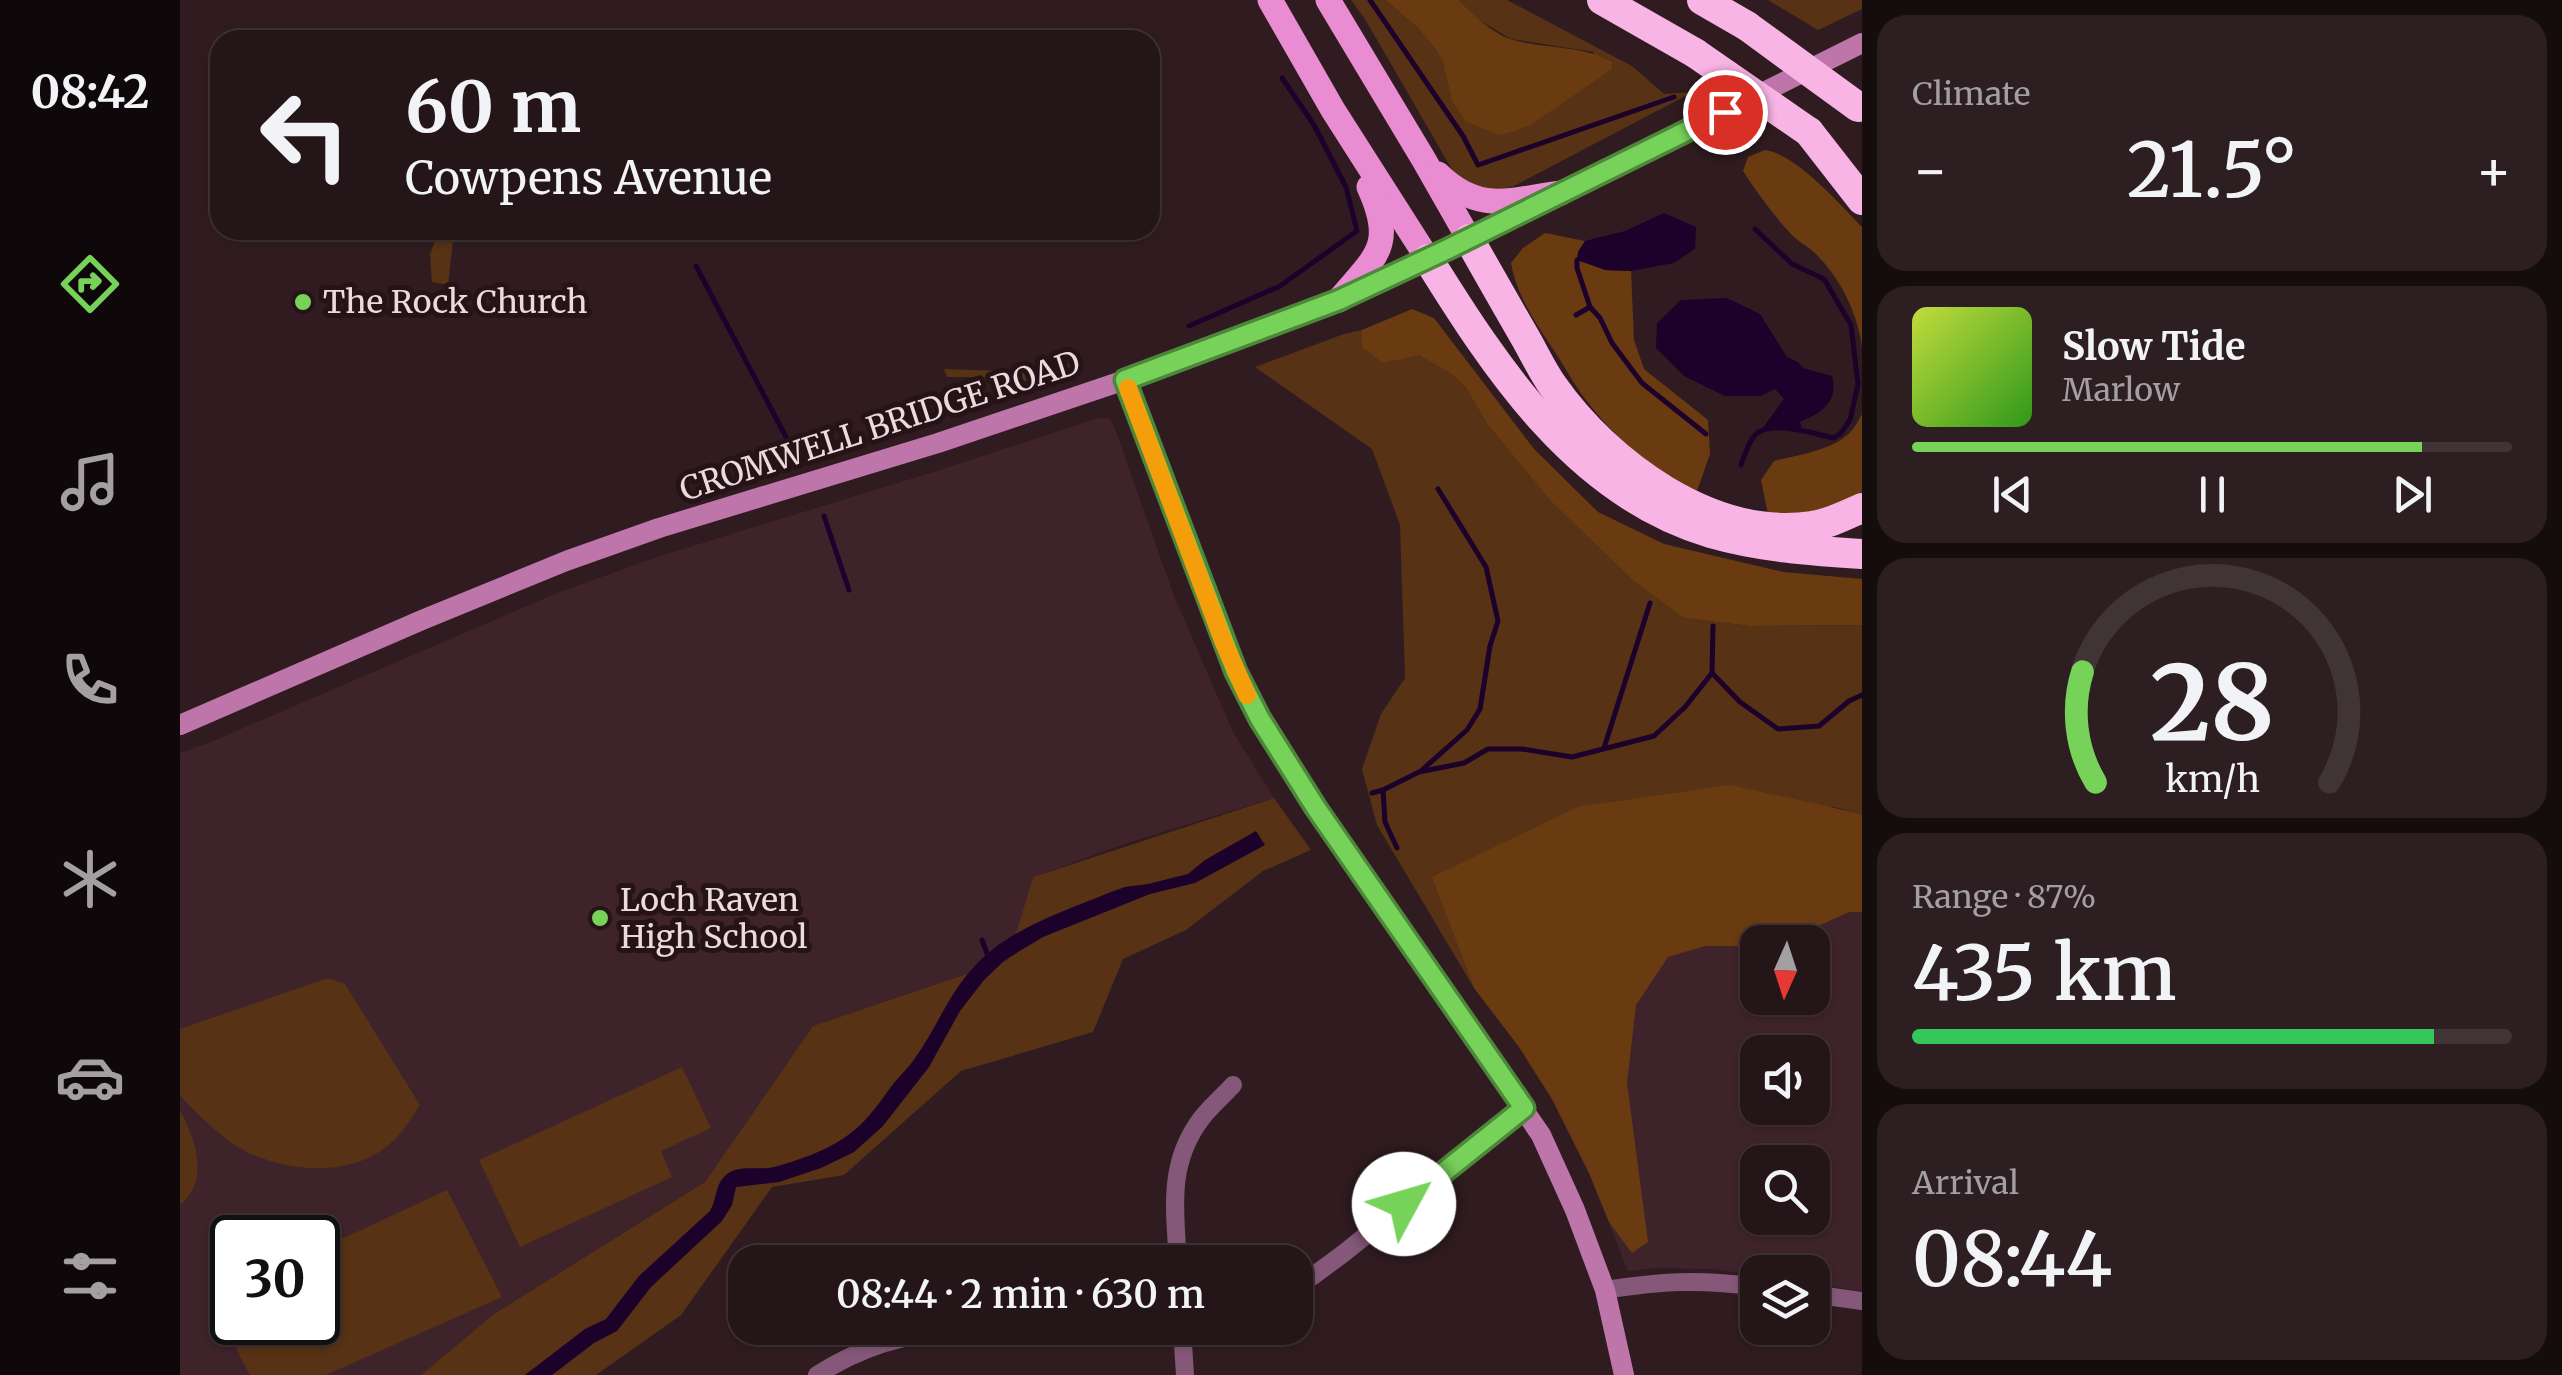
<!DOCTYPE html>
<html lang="en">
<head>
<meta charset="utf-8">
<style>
  :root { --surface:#241518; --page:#2c1e21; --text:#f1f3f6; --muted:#a39fa2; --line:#413437; --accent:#77d259 }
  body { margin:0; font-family:Merriweather,serif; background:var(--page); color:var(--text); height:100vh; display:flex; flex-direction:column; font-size:38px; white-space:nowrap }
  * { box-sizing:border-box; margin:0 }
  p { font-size:32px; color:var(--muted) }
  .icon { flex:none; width:55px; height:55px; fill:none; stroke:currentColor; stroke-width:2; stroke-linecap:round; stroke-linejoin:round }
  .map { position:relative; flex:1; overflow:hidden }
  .panel { display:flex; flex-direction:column; gap:15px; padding:15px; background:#140c0d; width:700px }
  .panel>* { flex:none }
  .banner { position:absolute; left:30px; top:30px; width:950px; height:210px; border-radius:30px; box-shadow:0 2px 8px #0004,0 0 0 2px var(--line); background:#241518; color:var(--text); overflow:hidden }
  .needle { width:65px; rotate:183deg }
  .controls { position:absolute; left:1560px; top:925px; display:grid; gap:20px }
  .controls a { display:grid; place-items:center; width:90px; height:90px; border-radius:20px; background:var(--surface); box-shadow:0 2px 8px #0004,0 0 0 2px var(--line); font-size:50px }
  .speed { position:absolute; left:30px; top:1215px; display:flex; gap:20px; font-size:50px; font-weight:700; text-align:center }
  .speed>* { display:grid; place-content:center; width:130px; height:130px; border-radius:50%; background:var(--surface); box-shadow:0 2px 8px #0004,0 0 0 2px var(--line); line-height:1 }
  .speed .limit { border:5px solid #111; border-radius:15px; background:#fff; color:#111 }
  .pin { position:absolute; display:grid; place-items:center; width:85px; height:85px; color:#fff; margin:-42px; border:5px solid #fff; border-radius:50%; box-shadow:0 2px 10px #0007 }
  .me { position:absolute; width:110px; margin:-55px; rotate:51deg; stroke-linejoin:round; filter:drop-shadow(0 0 8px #0008) }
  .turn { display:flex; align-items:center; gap:35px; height:210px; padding:0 30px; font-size:45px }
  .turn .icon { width:130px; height:130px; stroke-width:2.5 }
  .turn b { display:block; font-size:70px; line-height:85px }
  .big { font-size:75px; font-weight:600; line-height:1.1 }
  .panel .widget { flex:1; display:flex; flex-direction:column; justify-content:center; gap:15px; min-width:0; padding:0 35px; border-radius:30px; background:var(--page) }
  .panel .dial { align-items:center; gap:0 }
  .dial svg { height:260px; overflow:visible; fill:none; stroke:var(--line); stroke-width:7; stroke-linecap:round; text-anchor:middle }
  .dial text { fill:var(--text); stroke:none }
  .song { display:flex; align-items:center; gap:30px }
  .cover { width:120px; height:120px; border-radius:15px; background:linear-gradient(135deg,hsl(70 70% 55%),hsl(110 70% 35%)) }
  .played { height:10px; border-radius:5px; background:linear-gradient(90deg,var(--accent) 85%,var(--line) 85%) }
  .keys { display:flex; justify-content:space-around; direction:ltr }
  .heat { display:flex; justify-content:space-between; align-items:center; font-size:55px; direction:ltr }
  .charge { height:15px; border-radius:8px; background:linear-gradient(90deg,#34c759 87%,var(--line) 0) }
  .trip { position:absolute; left:548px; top:1245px; width:585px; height:100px; border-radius:30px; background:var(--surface); box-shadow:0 2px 8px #0004,0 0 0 2px var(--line); font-weight:600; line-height:100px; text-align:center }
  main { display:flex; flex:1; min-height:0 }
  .dock { display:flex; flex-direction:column; width:180px; justify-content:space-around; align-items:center; background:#0e080a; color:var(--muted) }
  .dock .icon { width:70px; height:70px }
  .dock .on { color:var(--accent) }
  .dock b { font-size:45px; color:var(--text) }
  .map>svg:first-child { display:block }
  .built { fill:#3e232a; fill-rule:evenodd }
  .green { fill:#573214 }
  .forest { fill:#6a3b11 }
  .water { fill:#1c012b }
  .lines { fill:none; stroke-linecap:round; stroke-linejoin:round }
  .stream { stroke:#1c012b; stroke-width:5 }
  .street { stroke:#855879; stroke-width:18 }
  .secondary { stroke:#be76aa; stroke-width:20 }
  .primary { stroke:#e98cd1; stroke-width:25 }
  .highway { stroke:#f8b4e5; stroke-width:30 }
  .highway-bridge { stroke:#f8b4e5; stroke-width:30 }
  .route-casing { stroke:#4d883a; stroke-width:25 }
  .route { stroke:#77d259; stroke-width:18 }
  .slow { stroke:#f59e0b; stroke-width:18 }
  .poi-dot { fill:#77d259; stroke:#261317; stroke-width:4 }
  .labels { text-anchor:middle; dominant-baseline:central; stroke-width:10; stroke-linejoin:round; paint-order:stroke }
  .poi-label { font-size:32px; fill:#eadbde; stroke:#261317; text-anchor:start }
  .street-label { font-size:32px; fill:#eadbde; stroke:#261317 }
</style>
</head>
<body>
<main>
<nav class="dock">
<b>08:42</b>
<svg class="icon on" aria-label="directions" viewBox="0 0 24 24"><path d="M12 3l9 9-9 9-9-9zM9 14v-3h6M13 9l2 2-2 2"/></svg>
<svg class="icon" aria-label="music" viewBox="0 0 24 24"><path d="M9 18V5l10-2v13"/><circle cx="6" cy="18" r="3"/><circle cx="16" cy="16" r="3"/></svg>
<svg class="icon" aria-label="phone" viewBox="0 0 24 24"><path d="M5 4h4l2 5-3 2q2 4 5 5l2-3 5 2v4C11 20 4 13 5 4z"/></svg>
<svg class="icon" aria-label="climate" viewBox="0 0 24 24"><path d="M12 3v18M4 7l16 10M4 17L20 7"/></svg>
<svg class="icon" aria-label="car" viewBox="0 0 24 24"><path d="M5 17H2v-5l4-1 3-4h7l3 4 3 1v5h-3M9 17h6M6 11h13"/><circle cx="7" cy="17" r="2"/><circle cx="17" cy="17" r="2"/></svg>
<svg class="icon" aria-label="filters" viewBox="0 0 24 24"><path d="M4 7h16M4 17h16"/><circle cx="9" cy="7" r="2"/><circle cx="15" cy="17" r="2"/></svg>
</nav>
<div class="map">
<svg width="1682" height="1375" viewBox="0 0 1682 1375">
  <rect width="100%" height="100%" fill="#301c20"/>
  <g class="built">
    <path d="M918,418L929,419L933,423L994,596L1054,734L1094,798L947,843L853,877L828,960L633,1026L525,1182L314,1314L241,1375H0V753L31,742L377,593L477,557L763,469ZM52,1238H138V1322H52Z"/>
    <path d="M1682,814V1291L1633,1284L1632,1272H1578L1577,1275L1531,1269L1476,1268L1448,1271L1409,1173L1372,1099L1339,1047L1294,988ZM1578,942H1632V998H1578ZM1578,1052H1632V1108H1578ZM1578,1162H1632V1218H1578Z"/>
  </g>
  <g class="green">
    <path d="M1171,0H1205L1237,27L1256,50L1263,62L1271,98L1352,124L1382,101L1414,52L1331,39L1299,20L1279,0H1327L1452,66L1484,94L1513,92L1334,186L1314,191L1299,190L1274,173L1185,19Z"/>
    <path d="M1588,0H1682V9L1638,30Z"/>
    <path d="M251,230L274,231L268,285L252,282L250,254L255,241L254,232Z"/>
    <path d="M1182,330V347L1239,355L1274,376L1286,388L1306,422L1505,618L1569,626L1682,625V814L1654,807H1397L1253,877L1294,988L1197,825L1182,769L1201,714L1225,678L1220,525L1192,449L1075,367L1164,334Z"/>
    <path d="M889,364L890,376L862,377L849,382L835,377H767L764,369L821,371Z"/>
    <path d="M1094,798L1131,850L1083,871L1006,930L943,959L913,1032L781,1071L664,1175L592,1187L501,1315L416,1375H241L314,1314L525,1182L633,1026L828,960L853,877Z"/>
    <path d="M148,978L165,984L240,1105C230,1120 221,1136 206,1147C170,1176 112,1172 71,1154C49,1145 15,1113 0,1095V1029Z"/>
    <path d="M502,1067L531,1128L481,1151L492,1177L340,1247L299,1160Z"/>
    <path d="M0,1111C16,1139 30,1181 0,1205Z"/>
    <path d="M267,1190L322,1297L146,1375H70L30,1299L52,1289V1322H138V1250Z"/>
  </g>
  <g class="forest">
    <path d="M1205,0H1279C1294,15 1310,32 1330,39C1365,50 1399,44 1432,62V69L1352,124L1332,132L1318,135L1285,121L1271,98L1263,62L1256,50L1237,27Z"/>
    <path d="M1585,150C1616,154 1660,204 1682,227V347C1678,313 1659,276 1634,252C1626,245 1617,241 1610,233C1592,213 1577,193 1563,171L1568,157Z"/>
    <path d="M1365,233L1405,241L1398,252L1425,270L1451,271L1454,340L1464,369L1528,420L1530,454L1517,491C1476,473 1436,439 1409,404C1396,388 1386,369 1375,352C1356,324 1337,296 1331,263L1343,248Z"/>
    <path d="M1232,309L1254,318L1354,449L1418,512L1484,544L1603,572L1682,579V625L1569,626L1505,618L1455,582L1370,500L1306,422L1286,388L1274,376L1239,355L1203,363L1182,347V330Z"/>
    <path d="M1682,414V492C1652,512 1623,516 1588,514L1581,480L1594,461C1617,455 1649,451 1667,435C1674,430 1678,421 1682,414Z"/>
    <path d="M1550,785L1682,814V912H1669L1603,942H1578L1577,946H1525L1488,957L1456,1005L1447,1083L1468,1242L1452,1253L1429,1222L1409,1173L1372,1099L1339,1047L1294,988L1252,877L1397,807Z"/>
  </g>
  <g class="water">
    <path d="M1484,213L1516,227L1515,249L1494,263L1451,271L1425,270L1397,260L1398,252L1405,241L1445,231Z"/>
    <path d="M1547,298L1580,314L1607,357L1618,362L1623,368L1652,376C1659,402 1641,413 1620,422L1622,430L1582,429L1604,399L1595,389L1581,396H1545L1504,376L1476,348L1477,323L1501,300Z"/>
    <path d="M1076,831L1085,845L1015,883L970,894L863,937L825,960L804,980L780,1011L749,1067L703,1126L674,1152L641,1168L599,1182L556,1187L552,1205L542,1221L471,1287L437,1331L414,1343L372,1375H345L405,1329L426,1319L459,1276L530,1211C537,1199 535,1186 544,1177C556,1163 577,1171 594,1167C617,1161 645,1151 664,1138C684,1125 697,1106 711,1087C718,1077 728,1069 735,1058C756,1029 767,997 792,969C828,928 883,912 931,892L945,887L968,884L1008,874L1025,860Z"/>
  </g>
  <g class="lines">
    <g class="stream">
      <path d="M1190,0L1283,136L1298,165L1494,97"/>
      <path d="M1397,260V268L1410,307L1420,318L1432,343L1462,383L1526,434"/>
      <path d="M516,266L617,458"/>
      <path d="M1396,315L1410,307"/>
      <path d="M1009,326L1100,286L1177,231L1166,187L1134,125L1102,78"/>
      <path d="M1561,465C1565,455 1568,443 1575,435C1591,419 1634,434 1654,438L1661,433L1670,420L1678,384L1671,325L1644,279L1612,264L1575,229"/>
      <path d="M644,516L669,590"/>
      <path d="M1532,673L1533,626"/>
      <path d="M1424,748L1470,603"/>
      <path d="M1242,770L1287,730L1300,709L1310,646L1318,621L1306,567L1258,489"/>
      <path d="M1203,790L1205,822L1217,848"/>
      <path d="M1192,793L1203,790L1239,772L1284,763L1308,749H1342L1392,757L1474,736L1505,707L1532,673L1560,702L1598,729L1639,726L1669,701L1682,695"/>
      <path d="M802,940L808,956"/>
    </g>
    <g class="street">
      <path d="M998,1262C995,1211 987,1164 1021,1119C1030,1107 1043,1096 1053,1085"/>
      <path d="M1115,1285L1133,1276L1164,1253L1344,1108"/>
      <path d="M1425,1290C1482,1281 1520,1279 1578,1287"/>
      <path d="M1632,1294L1682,1301"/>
      <path d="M1002,1328L1005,1375"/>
      <path d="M637,1375C700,1335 746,1332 818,1328"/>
    </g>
    <g class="secondary">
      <path d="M945,380L1056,672L1080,719L1136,808L1361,1135L1395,1210L1425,1290L1444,1375"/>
      <path d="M0,725L242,620L386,561L479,528L758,443L945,380L1159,300L1248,259L1682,43"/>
    </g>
    <g class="primary">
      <path d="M1090,0L1153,110L1248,259"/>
      <path d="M1148,0L1244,160L1289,239"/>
      <path d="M1258,174C1299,214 1329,200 1381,193"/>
      <path d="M1159,300C1196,256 1216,246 1189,187"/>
    </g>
    <g class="highway">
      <path d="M1422,0L1515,53"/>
      <path d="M1522,0L1567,26"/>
      <path d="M1629,132L1682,200"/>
      <path d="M1289,239C1308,273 1327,306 1346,339C1355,355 1363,372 1373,386C1427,463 1532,541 1632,526C1649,524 1666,515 1682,508"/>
      <path d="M1248,259C1317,370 1398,494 1531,533C1580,547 1632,551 1682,554"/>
    </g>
    <g class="highway-bridge">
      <path d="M1567,26L1678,107"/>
      <path d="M1515,53L1629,132"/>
    </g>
  </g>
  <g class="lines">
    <g class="route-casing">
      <path id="route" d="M1224,1204L1344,1108L1136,808L1080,719L1056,672L945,380L1159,300L1268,249L1545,112"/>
    </g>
    <use href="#route" class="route"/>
    <path class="slow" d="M948,388L1044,643L1067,695"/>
  </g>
  <g class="poi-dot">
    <circle cx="123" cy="302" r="10"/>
    <circle cx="420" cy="918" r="10"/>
  </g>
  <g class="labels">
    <g class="poi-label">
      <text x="143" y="302">The Rock Church</text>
      <text x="440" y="900">Loch Raven<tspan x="440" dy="37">High School</tspan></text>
    </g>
    <g class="street-label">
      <text transform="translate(700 426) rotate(-18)">CROMWELL BRIDGE ROAD</text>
    </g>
  </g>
</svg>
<div class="controls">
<a><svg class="needle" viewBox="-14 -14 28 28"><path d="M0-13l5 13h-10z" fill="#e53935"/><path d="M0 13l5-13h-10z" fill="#a39fa2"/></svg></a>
<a><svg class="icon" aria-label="sound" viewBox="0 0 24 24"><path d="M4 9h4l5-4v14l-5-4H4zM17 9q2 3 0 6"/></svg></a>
<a><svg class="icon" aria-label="search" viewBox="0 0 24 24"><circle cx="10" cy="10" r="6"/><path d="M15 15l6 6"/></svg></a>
<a><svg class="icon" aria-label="layers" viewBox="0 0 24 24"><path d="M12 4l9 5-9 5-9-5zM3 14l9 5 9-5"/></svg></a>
</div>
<div class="speed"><div class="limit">30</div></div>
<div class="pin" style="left:1545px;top:112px;background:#d93025"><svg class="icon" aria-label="arrive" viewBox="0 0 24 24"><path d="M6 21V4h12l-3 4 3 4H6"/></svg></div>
<svg class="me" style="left:1224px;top:1204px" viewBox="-20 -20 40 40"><circle r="19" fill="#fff"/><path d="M0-13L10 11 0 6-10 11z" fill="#77d259"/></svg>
<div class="trip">08:44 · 2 min · 630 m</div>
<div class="banner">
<div class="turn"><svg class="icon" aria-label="left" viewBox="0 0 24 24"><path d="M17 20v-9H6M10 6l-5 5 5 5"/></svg><div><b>60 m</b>Cowpens Avenue</div></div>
</div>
</div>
<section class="panel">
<div class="widget"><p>Climate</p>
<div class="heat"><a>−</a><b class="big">21.5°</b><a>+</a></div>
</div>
<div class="widget">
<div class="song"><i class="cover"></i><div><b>Slow Tide</b><p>Marlow</p></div></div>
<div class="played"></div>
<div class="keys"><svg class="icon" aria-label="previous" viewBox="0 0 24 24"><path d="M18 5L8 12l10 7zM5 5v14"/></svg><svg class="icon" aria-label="pause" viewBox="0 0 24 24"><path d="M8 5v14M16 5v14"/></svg><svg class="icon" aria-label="next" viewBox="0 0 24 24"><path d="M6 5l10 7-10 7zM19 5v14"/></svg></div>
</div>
<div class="widget dial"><svg viewBox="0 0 100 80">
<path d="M14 69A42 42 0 1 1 86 69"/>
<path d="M14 69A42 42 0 0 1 10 35" stroke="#77d259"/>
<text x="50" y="56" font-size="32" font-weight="700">28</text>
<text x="50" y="72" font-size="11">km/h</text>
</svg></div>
<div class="widget"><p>Range · 87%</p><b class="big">435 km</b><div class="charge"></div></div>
<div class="widget"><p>Arrival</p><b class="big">08:44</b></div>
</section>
</main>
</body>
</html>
